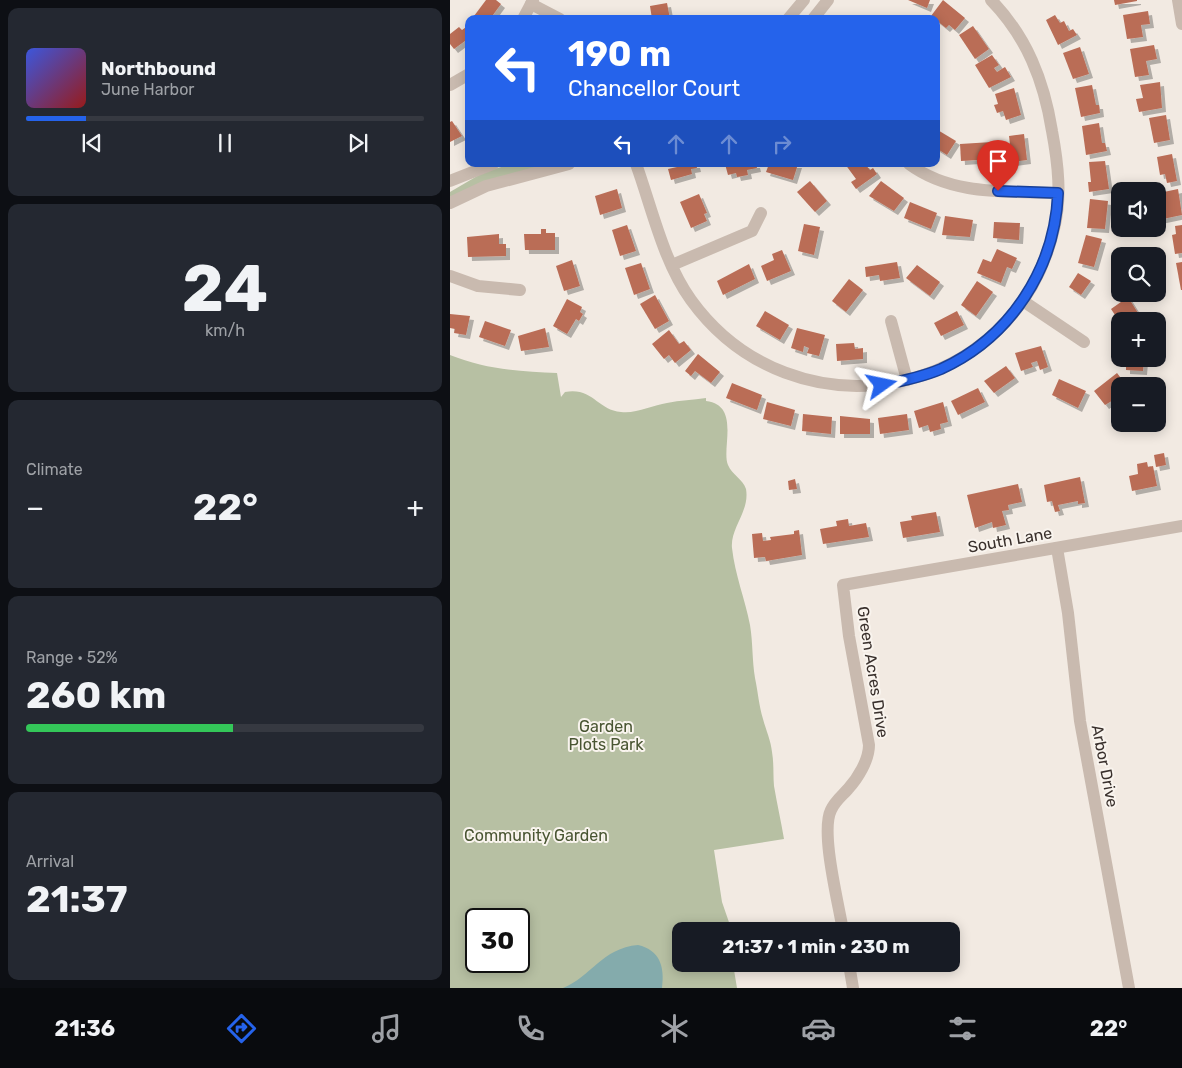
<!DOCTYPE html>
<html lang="en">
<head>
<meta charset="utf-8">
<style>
  :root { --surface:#171b24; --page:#242831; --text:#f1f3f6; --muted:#9ea1a6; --line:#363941; --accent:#2563eb }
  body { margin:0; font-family:Rubik,sans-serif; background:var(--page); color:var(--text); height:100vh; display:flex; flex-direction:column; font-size:19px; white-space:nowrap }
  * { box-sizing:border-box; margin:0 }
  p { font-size:16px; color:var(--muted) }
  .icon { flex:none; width:28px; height:28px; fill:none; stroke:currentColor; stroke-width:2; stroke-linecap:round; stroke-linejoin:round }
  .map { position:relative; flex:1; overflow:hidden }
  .panel { display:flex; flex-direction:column; gap:8px; padding:8px; background:#0d0f14; width:450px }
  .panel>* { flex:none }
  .top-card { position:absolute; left:15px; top:15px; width:475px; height:152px; border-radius:10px; box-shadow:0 2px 12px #0003; background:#2563eb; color:#fff; overflow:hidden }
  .fabs { position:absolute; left:661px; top:182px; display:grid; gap:10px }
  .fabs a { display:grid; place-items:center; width:55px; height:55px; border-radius:10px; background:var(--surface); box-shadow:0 2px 12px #0003; font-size:25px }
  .speed { position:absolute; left:15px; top:908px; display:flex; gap:10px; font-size:25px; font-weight:700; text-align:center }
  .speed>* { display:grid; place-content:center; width:65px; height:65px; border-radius:50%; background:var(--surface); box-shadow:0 2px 12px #0003; line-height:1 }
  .speed .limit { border:2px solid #111; border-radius:8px; background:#fff; color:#111 }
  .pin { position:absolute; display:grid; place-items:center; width:42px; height:42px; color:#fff; margin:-51px -21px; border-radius:50% 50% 50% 0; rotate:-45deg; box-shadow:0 0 5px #0007 }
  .pin .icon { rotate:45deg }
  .me { position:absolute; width:55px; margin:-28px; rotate:78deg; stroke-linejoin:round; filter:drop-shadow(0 0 4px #0008) }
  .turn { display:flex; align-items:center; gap:18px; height:105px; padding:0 20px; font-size:22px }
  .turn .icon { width:65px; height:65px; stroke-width:2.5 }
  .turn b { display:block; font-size:35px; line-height:42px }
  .lanes { display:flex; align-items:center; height:48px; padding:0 20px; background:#0003; justify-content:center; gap:25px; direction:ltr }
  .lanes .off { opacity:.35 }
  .big { font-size:38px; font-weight:700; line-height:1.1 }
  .panel .tile { flex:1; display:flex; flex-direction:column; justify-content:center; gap:8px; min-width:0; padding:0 18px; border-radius:10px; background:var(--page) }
  .panel .dial { align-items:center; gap:0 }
  .dial b { font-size:65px; line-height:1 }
  .song { display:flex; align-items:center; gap:15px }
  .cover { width:60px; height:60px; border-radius:8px; background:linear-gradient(135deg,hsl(230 70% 55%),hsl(0 70% 35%)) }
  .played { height:5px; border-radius:2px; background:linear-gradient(90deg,var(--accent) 15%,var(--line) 15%) }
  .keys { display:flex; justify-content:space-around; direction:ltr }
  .heat { display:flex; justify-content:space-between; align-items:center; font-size:28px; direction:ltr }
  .charge { height:8px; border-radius:4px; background:linear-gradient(90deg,#34c759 52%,var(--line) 0) }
  .trip { position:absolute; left:222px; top:922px; width:288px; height:50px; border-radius:10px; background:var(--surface); box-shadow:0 2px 12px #0003; font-weight:700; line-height:50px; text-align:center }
  .menu { display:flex; height:80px; justify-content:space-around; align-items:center; background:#090b0e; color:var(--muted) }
  .menu .icon { width:35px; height:35px }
  .menu .current { color:var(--accent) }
  .menu b { font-size:22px; color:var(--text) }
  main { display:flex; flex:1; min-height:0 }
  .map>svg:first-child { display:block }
  .green { fill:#b7c0a3; fill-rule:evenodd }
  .water { fill:#84abac }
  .building { fill:#ba6d57; filter:url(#shadow) }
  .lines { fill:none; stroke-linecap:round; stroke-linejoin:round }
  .minor { stroke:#c9baaf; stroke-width:12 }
  .route-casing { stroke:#184099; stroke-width:12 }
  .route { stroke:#2563eb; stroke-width:9 }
  .labels { text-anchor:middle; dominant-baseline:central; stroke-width:4; stroke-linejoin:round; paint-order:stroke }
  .street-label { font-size:16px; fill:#39302c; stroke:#f9f4ee }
  .park-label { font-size:16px; fill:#495532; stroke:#f9f4ee }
</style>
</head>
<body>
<main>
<section class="panel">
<div class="tile">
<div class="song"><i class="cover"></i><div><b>Northbound</b><p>June Harbor</p></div></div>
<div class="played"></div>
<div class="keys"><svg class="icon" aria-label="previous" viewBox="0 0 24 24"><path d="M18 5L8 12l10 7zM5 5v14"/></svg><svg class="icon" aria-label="pause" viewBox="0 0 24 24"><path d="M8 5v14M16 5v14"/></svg><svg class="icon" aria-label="next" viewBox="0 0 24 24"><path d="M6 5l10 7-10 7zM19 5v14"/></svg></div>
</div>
<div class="tile dial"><b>24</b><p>km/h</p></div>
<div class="tile"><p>Climate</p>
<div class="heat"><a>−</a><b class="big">22°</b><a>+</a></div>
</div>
<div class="tile"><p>Range · 52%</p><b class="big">260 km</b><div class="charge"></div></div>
<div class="tile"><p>Arrival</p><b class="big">21:37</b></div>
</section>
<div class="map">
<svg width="732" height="988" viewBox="0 0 732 988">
  <defs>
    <filter id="shadow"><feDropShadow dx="4" dy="4" stdDeviation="0" flood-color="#0004"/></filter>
  </defs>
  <rect width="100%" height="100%" fill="#f2eae2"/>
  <g class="green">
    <path d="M62,164H97L0,197V192L34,172Z"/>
    <path d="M0,355C35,369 70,372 107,373L111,397L115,392C143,387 147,410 171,412C186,414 203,405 217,403C230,400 243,400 256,398V401C291,405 271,449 278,465C282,475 293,479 296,489C300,511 280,528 282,548C285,575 295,599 300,625C303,643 302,661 305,678C308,692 309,706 313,719C316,730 321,741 322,752C324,763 323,775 324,786C327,804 331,821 334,839L264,850L272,902L282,931H231V964H283L287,988H0ZM26,919H69V961H26Z"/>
  </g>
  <path class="water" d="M188,945C210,950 215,967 212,988H113C141,977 152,948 188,945Z"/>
  <g class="building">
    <path d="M36,0H46L51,4L40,19H28L24,16Z"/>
    <path d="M458,0H480L477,8Z"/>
    <path d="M493,0L515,18L505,30L499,25L496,28L481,16Z"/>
    <path d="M664,0H687V1L665,5Z"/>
    <path d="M217,3L220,19H202L200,6Z"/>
    <path d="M698,11L700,24L691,25L693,37L677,39L673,15Z"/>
    <path d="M605,15L610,23L614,21L619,31L623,29L627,35L608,45L596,20Z"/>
    <path d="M19,25V38L4,49L0,44V34L9,27L12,30Z"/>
    <path d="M523,26L539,49L525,59L509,35Z"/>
    <path d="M704,45L707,59L696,61L699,75L685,77L680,49Z"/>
    <path d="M630,47L639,74L623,79L613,53Z"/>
    <path d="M542,55L549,65L544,68L547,72L555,67L561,77L539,88L525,65Z"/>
    <path d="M710,82L712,108L689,112L686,99L693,98L690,85Z"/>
    <path d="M642,85L646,105H649L650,113L631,117L625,88Z"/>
    <path d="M564,88L571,115L556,120L553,111L547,113L544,105L548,104L545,94Z"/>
    <path d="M716,115L720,140L704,143L699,118Z"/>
    <path d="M2,121L12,136L0,142V122Z"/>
    <path d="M649,123L652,143H655L657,151L636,155L632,126Z"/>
    <path d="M486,129L506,141L497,155L486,148Z"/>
    <path d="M574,134L577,160L562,162L559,136Z"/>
    <path d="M542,142V159L511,161L510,144Z"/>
    <path d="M722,154L727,181L717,183L715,174L710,175L707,157Z"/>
    <path d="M655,161L659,189L639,192L638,182H641L639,162Z"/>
    <path d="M226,164H246L247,168L241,169L242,174L221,180L218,169L227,167Z"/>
    <path d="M275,164H306L307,168L297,170L298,175L287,177L286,173L278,175Z"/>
    <path d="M319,164H348L343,180L316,172Z"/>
    <path d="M395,164H415L420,170L423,168L427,174L406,189L401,182L406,179Z"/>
    <path d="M360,181L377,201L365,212L347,192Z"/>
    <path d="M431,181L454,198L444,211L419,196Z"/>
    <path d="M167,189L172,208L150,215L145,196Z"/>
    <path d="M728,189L732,215L708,220V206L711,205L709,193Z"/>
    <path d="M249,194L257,213L254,214L257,221L241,228L230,202Z"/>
    <path d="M640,199L658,201L655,229L637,228Z"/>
    <path d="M460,202L487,213L481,229L454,218Z"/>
    <path d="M495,216L523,220L520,237L492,235Z"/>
    <path d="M544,222L570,223L569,240L543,238Z"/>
    <path d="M354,224L370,227L364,255L348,251Z"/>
    <path d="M177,225L186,251L170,256L162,230Z"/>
    <path d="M732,225V253L725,254L722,235L726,234L725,226Z"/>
    <path d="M91,229H96V233H105V250H75L74,234H91Z"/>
    <path d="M49,234V244H56V256L18,257L17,237Z"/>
    <path d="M636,235L652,239L644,267L628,263Z"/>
    <path d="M547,249L567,258L562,269L557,267L551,283L527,273L533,259L541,262Z"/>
    <path d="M332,250L341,271L317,281L311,266L324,260L322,254Z"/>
    <path d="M122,260L130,286L114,291L106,266Z"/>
    <path d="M447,262L450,278L430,281L429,275L416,277L415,267Z"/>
    <path d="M732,262V290H731L726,263Z"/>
    <path d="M191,263L200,289L184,295L175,268Z"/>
    <path d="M299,264L305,279L273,295L267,281Z"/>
    <path d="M467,265L490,282L480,296L456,278Z"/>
    <path d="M628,273L641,281L631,295L619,287Z"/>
    <path d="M399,279L413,290L396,312L382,301Z"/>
    <path d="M527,281L543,292L526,316L511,305Z"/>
    <path d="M205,295L219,321L205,329L190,304Z"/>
    <path d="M678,297L688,313L685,315L689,321H669L661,309Z"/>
    <path d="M117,299L132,307L130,312L133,314L129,321L126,319L117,334L103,326Z"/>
    <path d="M315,311L339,325L330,340L306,326Z"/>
    <path d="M507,311L514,325L491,336L484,323Z"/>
    <path d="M0,314L20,316L16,335L4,333L5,329L0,328Z"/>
    <path d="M35,321L61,330L55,346L29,337Z"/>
    <path d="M95,328L99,347L71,351L68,336Z"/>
    <path d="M347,328L375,335L369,356L357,353L359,348L354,346L353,352L341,348Z"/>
    <path d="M219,330L229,344L234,341L241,350L225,363L219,355L214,359L202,344Z"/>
    <path d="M404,343L405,349L413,348V359L387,361L386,344Z"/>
    <path d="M591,346L598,367L590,370L587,361L581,363L583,367L571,371L565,353Z"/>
    <path d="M248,354L270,372L261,383L245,371L241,376L235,371Z"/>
    <path d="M676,359H694L693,371L676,370Z"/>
    <path d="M556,366L565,378L544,393L534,381Z"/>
    <path d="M667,373L677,386H670V396L655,405L644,391Z"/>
    <path d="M609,379L636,391L628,408L602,395Z"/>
    <path d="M282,383L312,395L307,410L276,398Z"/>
    <path d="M528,388L535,402L508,415L501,401Z"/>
    <path d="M317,402L345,410L341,426L313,419Z"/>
    <path d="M493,402L498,422L490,424L491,429L480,432L478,425L469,428L464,411Z"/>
    <path d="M353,414L382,417L381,434L352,431Z"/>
    <path d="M457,414L459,430L430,434L428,418Z"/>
    <path d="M390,416L420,419V434H390Z"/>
    <path d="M714,453L716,465L706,467L704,455Z"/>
    <path d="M697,462L698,467L703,466L707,486L682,491L679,476L688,474L687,464Z"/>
    <path d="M630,477L635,503L628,504V501L608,505L610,511L605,512L602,501L597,502L594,485Z"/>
    <path d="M345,479L347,489L339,490L338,481Z"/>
    <path d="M568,484L572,502L558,505L559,510L552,511L556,525L543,528L542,522L525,528L517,495Z"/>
    <path d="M486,512L490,532L453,538L450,522L462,520L461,516Z"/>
    <path d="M398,519L399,526L416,523L419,537L373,544L370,529L387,526L386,521Z"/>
    <path d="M349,530L352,555L316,561L315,557L304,558L302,534L312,533L313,541L321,540L320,537L344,534V531Z"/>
  </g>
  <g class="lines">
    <g class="minor">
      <path d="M728,0L732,24"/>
      <path d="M81,4L110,19"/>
      <path d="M73,19L83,0"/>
      <path d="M338,19L354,0"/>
      <path d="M363,19L378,0"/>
      <path d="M0,85L19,74"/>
      <path d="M186,164C202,208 213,261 241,300C343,441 564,402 604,229C612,197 608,163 602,131C594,81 577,37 541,0"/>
      <path d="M459,164C502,196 557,191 608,193"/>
      <path d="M0,181L43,164"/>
      <path d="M0,203L36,186L119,164"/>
      <path d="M222,265L302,231L311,213"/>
      <path d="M0,276L28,286L70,290"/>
      <path d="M573,301L634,342"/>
      <path d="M441,321L457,380"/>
      <path d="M607,548L618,613L630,721L679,988"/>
      <path d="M393,931C389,905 370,832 381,810C385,801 392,796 398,789C408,778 419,760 419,745L399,636L393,585L732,526"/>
      <path d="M399,964L403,988"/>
    </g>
  </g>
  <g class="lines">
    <g class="route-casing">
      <path id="route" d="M432,385C453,381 472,377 491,369C561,337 605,268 608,193L548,191"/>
    </g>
    <use href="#route" class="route"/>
  </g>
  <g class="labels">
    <g class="street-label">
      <text transform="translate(560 540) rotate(-10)">South Lane</text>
      <text transform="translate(423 672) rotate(81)">Green Acres Drive</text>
      <text transform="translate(655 766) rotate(79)">Arbor Drive</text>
    </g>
    <g class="park-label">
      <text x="156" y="726">Garden<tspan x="156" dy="18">Plots Park</tspan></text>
      <text x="86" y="835">Community Garden</text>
    </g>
  </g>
</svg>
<div class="fabs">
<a><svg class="icon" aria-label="sound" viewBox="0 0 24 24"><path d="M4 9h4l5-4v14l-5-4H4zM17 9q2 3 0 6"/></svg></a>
<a><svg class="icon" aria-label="search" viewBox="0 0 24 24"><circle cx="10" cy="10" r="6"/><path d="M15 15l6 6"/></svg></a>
<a>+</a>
<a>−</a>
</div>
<div class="speed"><div class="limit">30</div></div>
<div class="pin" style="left:548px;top:191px;background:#d93025"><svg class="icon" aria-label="arrive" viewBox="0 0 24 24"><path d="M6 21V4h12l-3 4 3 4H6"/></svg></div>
<svg class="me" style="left:432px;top:385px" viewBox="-20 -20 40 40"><path d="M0-17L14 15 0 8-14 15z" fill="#2563eb" stroke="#fff" stroke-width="4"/></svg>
<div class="trip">21:37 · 1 min · 230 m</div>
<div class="top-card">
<div class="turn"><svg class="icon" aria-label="left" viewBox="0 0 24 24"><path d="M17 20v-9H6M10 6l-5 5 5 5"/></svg><div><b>190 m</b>Chancellor Court</div></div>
<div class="lanes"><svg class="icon" aria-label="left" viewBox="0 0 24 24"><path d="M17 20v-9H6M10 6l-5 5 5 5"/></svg><svg class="icon off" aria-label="ahead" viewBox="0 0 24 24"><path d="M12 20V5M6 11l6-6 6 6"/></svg><svg class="icon off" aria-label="ahead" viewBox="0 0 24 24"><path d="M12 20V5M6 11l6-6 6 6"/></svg><svg class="icon off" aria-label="right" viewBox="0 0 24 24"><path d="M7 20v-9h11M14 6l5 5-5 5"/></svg></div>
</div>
</div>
</main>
<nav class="menu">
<b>21:36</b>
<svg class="icon current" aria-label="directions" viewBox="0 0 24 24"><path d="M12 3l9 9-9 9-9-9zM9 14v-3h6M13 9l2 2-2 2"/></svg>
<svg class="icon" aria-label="music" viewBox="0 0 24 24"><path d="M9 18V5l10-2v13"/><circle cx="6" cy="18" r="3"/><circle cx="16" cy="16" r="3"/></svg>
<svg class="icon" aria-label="phone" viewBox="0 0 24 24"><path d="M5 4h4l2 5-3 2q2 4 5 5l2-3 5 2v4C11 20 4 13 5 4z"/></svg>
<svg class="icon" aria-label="climate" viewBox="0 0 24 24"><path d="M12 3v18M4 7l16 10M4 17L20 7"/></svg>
<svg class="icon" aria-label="car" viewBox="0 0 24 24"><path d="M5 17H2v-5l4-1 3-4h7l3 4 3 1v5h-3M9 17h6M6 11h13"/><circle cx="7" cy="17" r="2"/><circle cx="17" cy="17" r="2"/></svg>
<svg class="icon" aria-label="filters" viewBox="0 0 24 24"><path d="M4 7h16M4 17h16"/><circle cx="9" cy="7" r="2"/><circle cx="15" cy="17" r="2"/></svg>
<b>22°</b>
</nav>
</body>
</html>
